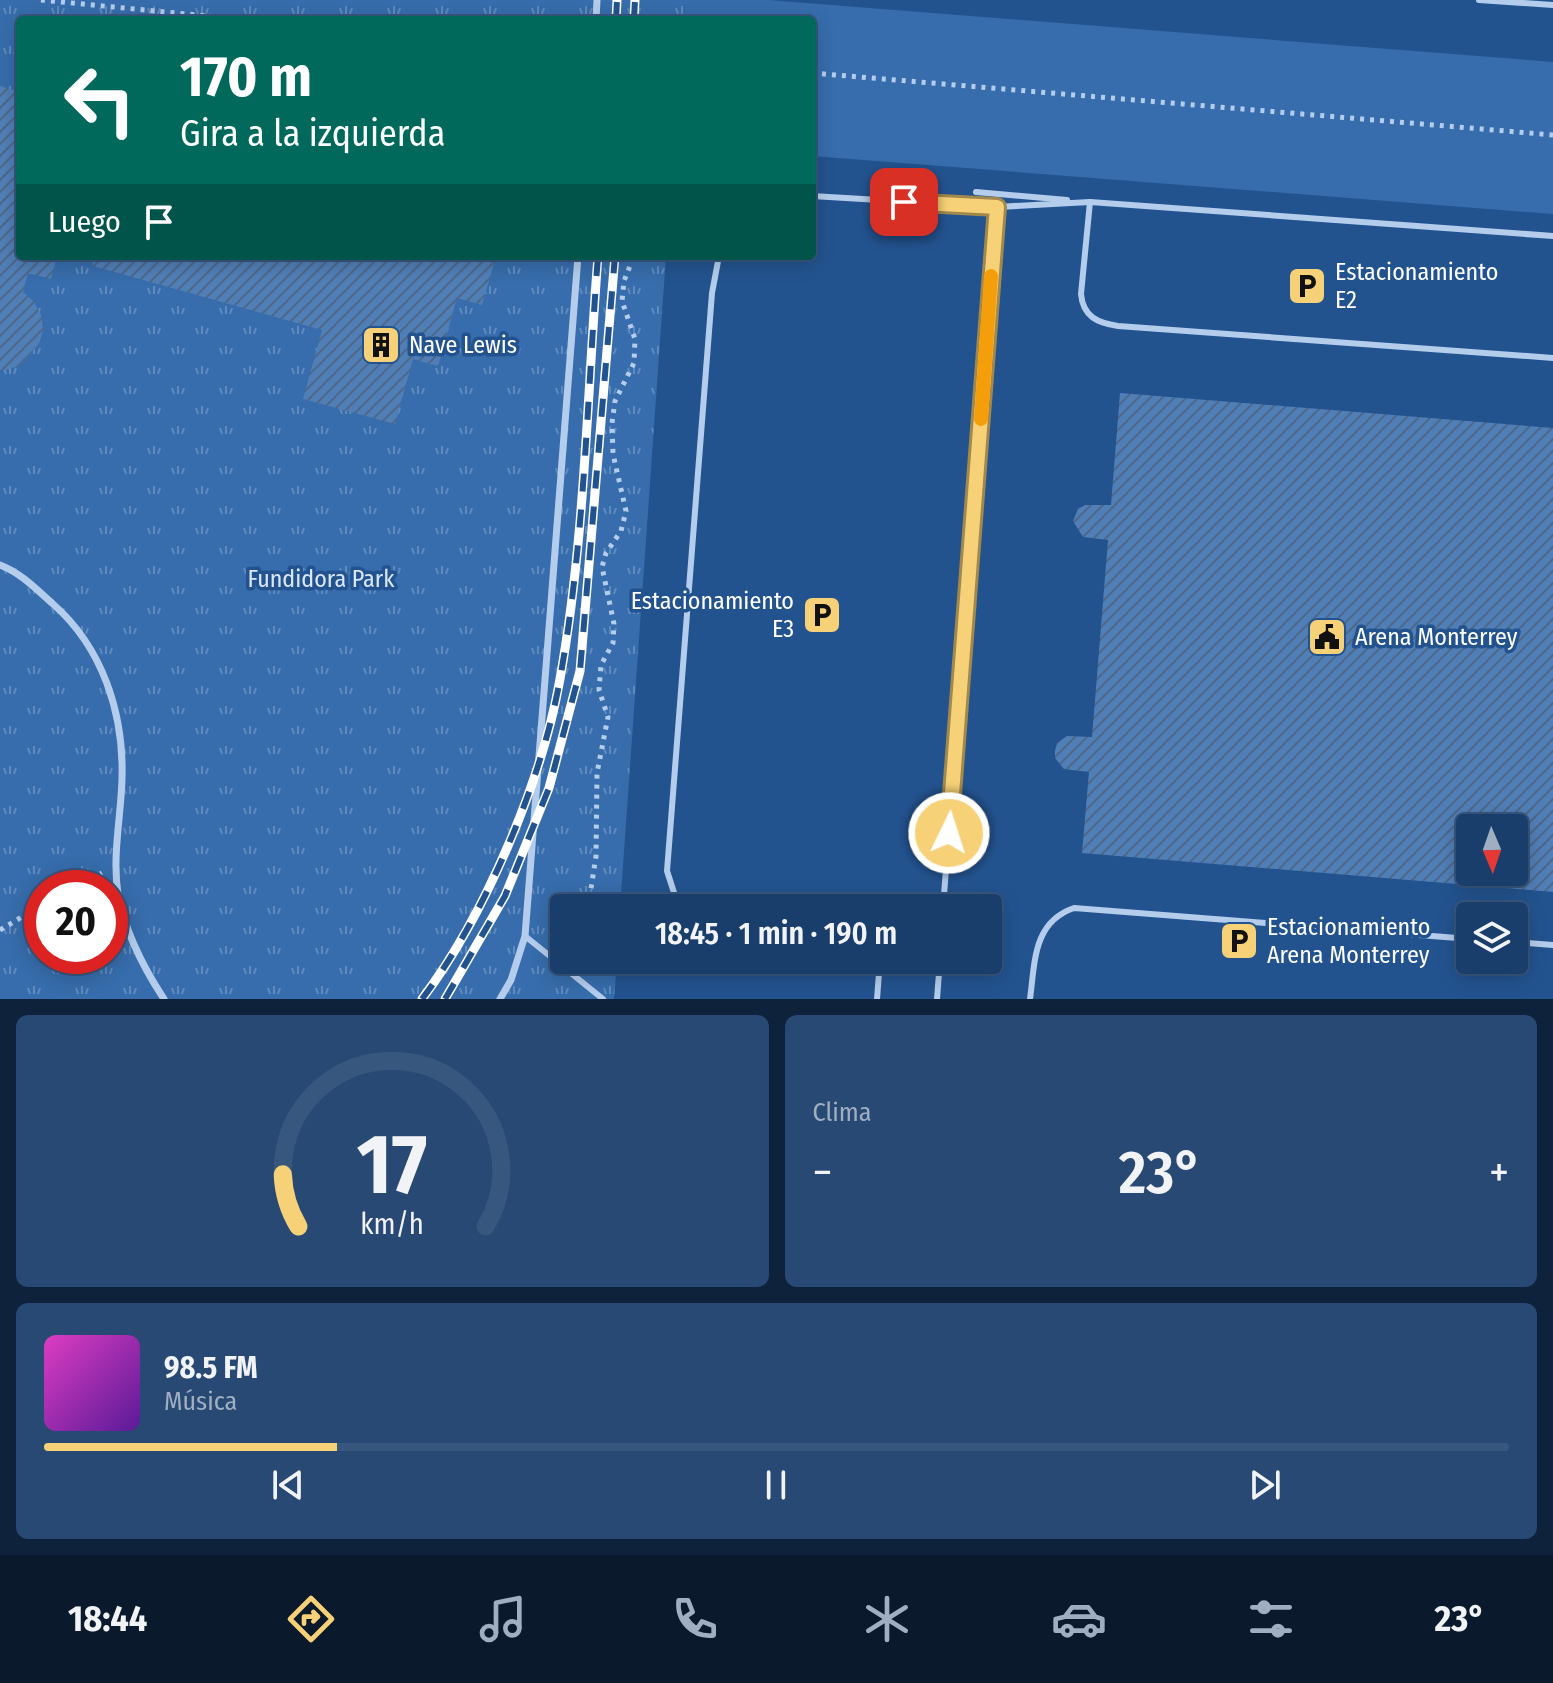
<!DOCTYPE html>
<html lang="es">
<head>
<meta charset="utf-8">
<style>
  :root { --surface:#1a3e6b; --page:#274973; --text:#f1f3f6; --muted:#9faec1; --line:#38577e; --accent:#f7d177 }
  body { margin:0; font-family:"Fira Sans Condensed",sans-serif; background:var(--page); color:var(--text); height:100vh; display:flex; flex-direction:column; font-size:30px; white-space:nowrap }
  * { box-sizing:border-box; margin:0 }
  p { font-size:26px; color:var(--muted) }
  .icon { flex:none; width:44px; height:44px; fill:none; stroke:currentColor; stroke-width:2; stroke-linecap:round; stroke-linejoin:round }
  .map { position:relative; height:999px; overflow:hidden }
  .sheet { display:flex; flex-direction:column; gap:16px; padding:16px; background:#0e223b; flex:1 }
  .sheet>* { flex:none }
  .banner { position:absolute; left:16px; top:16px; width:800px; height:244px; border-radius:8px; box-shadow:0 4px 20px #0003,0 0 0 2px var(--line); background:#00695c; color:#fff; overflow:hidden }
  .needle { width:52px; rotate:178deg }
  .fabs { position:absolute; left:1456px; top:814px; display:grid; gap:16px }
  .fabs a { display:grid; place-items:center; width:72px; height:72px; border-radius:8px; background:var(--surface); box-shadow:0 4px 20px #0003,0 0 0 2px var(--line); font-size:40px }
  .speed { position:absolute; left:24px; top:870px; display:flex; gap:16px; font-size:40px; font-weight:700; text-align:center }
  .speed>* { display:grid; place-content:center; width:104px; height:104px; border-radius:50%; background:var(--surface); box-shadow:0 4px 20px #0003,0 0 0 2px var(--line); line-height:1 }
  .speed .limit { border:12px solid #d22; background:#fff; color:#111 }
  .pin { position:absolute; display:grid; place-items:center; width:68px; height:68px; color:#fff; margin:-34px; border-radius:16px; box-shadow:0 4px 12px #0006 }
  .me { position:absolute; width:88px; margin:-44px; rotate:4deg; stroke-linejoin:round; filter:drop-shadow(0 0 6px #0008) }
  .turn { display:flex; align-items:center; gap:28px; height:168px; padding:0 32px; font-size:36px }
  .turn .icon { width:104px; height:104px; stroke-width:2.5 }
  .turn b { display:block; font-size:56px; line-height:68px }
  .then { display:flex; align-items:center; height:76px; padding:0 32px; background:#0003; gap:16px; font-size:30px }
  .big { font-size:60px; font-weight:600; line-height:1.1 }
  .sheet .tile { flex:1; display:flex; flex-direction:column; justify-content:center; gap:12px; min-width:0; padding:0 28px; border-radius:12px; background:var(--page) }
  .sheet .dial { align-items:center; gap:0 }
  .dial svg { height:208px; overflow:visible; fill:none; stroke:var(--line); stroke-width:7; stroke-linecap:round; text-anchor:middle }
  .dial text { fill:var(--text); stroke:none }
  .song { display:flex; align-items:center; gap:24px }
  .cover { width:96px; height:96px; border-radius:12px; background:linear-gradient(135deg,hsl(310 70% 55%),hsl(270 70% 35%)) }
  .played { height:8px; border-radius:4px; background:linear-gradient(90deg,var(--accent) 20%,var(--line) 20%) }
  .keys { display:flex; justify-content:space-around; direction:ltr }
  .heat { display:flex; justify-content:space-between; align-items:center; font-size:44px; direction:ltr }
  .sheet .tiles { flex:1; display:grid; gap:16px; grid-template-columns:1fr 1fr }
  .tile:last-child { grid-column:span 2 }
  .trip { position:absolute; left:550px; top:894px; width:452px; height:80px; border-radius:8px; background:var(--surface); box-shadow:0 4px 20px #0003,0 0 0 2px var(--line); font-weight:600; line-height:80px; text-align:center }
  .tab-bar { display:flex; height:128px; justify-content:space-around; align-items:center; background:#0a192b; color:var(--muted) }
  .tab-bar .icon { width:56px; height:56px }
  .tab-bar .on { color:var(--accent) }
  .tab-bar b { font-size:36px; color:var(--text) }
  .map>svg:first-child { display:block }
  .green { fill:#376dac }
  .park { fill:url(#park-tufts); fill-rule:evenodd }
  .building { fill:url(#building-hatch); fill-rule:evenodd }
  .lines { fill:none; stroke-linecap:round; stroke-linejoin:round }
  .path { stroke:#b4cdec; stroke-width:5; stroke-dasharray:4 6; stroke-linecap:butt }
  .service { stroke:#b4cdec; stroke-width:6 }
  .pedestrian { stroke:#b4cdec; stroke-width:7 }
  .rail-casing { stroke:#fff; stroke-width:9 }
  .rail { stroke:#23538f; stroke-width:6; stroke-dasharray:18; stroke-linecap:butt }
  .route-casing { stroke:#a1884d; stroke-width:20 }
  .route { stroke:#f7d177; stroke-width:14 }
  .slow { stroke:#f59e0b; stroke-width:14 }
  .labels { text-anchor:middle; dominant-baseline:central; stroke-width:7; stroke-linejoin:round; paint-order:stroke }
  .poi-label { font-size:24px; fill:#fff; stroke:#23538f; text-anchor:start }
  .park-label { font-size:24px; fill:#d9e7f9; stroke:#23538f }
</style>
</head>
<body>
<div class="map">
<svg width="1553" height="999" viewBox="0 0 1553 999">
  <defs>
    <pattern id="park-tufts" width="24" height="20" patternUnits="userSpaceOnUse" patternTransform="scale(2)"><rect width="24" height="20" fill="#376dac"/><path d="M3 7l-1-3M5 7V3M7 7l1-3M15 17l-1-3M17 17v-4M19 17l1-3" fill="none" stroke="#5f8abd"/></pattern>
    <pattern id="building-hatch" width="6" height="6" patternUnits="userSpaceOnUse" patternTransform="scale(2)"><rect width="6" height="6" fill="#507fb8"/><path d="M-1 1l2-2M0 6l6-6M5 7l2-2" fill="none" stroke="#4e6887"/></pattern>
  </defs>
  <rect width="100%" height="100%" fill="#23538f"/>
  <path class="green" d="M685,0H768L1553,62V214L812,156V20H684Z"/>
  <path class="park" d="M0,0H685L684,20H20V256H666L620,908H564V960H617L614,999H0ZM42,888H110V956H42Z"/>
  <g class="building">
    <path d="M0,86L20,92V256H57L51,279L28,273L23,292L34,302L41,315L43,330L39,344L19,366L5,370H0Z"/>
    <path d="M92,256H496L482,305L457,298L438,366L413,359L395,424L303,399L322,330L93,266Z"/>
    <path d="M1120,393L1553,428V892L1082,853L1089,772L1064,769L1055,758V751L1057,743L1067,736L1092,737L1108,540L1083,537L1073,521L1078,509L1085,505H1111ZM1470,828H1514V872H1470Z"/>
  </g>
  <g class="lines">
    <g class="path">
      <path d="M41,0L249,20"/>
      <path d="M812,73L1553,135"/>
      <path d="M74,888L102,873"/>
      <path d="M588,908L596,856L597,773L608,717L599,690L601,665L613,643L614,624L602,567L606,553L621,531L626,511L613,454L612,423L615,401L634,363L635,339L622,301L624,281L634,256"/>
      <path d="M0,930L42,905"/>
    </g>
    <g class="service">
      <path d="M1479,0L1553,5"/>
      <path d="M976,192L1067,200"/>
      <path d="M812,196L997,207L1090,202"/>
      <path d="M1553,236L1090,202L1081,294C1083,317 1098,323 1118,326L1553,358"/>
      <path d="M679,908L667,871L712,293L719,256"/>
      <path d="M943,908L997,207"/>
      <path d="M525,936L603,999"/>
      <path d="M1514,942L1553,945"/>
      <path d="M880,960L939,965"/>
      <path d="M877,999L880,960"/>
      <path d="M937,999L940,960"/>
      <path d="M1030,999C1035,962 1033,922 1074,908L1470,939"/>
    </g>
    <g class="pedestrian">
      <path d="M596,20L597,0"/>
      <path d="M0,565C21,573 36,589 53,604C103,648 124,714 122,779C121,817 112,856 118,894C125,932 143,967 164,999"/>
      <path d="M500,999L511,980L525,936L578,256"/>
    </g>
    <g class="rail-casing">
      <g id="rail">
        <path d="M616,20L617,0"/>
        <path d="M634,20L635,0"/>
        <path d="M422,999C485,916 542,781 560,679C585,540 587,396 598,256"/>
        <path d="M445,999L505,896L549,788L580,671L615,256"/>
      </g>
    </g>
    <use href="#rail" class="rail"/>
  </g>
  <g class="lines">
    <g class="route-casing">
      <path id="route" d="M904,202L997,207L949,833"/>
    </g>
    <use href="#route" class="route"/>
    <path class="slow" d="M981,419L991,276"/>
  </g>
  <defs>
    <g id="parking-square" transform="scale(2)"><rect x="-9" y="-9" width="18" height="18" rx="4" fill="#f7d177" stroke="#23538f"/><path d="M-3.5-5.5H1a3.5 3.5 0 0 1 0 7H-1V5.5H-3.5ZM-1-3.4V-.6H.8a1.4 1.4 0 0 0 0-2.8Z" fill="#111"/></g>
    <g id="building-square" transform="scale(2)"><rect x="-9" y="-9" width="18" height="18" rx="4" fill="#f7d177" stroke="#23538f"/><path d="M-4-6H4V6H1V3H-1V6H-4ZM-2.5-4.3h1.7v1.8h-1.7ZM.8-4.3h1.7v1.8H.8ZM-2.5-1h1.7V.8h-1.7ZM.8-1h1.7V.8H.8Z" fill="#111"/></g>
    <g id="civic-square" transform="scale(2)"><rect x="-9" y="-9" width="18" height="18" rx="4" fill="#f7d177" stroke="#23538f"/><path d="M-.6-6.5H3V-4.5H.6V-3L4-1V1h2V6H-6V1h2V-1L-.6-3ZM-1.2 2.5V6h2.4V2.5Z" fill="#111"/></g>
  </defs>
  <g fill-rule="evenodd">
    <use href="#parking-square" x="1307" y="286"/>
    <use href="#building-square" x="381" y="345"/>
    <use href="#parking-square" x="822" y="615"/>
    <use href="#civic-square" x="1327" y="637"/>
    <use href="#parking-square" x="1239" y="941"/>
  </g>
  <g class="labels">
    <g class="poi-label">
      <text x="1335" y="272">Estacionamiento<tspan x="1335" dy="28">E2</tspan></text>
      <text x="409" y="345">Nave Lewis</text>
      <text x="794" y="601" text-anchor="end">Estacionamiento<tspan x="794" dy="28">E3</tspan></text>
      <text x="1355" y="637">Arena Monterrey</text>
      <text x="1267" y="927">Estacionamiento<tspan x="1267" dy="28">Arena Monterrey</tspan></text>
    </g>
    <g class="park-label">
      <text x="321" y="579">Fundidora Park</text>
    </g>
  </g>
</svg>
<div class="fabs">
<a><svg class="needle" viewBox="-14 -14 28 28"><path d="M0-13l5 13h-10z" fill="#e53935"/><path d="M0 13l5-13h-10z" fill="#9faec1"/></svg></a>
<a><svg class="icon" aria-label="layers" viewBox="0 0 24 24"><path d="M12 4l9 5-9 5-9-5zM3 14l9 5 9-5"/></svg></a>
</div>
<div class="speed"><div class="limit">20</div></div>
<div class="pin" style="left:904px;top:202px;background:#d93025"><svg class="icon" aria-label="arrive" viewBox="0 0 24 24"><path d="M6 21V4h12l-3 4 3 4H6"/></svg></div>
<svg class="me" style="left:949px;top:833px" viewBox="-20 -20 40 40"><circle r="17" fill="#f7d177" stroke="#fff" stroke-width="3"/><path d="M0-11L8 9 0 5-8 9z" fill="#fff"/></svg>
<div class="trip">18:45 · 1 min · 190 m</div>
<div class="banner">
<div class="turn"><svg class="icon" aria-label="left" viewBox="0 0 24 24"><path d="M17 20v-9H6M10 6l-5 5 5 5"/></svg><div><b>170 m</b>Gira a la izquierda</div></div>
<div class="then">Luego<svg class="icon" aria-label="arrive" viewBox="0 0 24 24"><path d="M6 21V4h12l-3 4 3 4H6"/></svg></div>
</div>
</div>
<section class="sheet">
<div class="tiles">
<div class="tile dial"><svg viewBox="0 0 100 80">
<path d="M14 69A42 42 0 1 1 86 69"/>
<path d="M14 69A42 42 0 0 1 8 49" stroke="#f7d177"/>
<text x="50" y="56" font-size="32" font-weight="700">17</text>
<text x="50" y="72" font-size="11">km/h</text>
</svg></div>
<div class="tile"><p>Clima</p>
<div class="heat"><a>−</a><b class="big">23°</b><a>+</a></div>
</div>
<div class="tile">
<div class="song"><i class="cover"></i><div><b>98.5 FM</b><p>Música</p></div></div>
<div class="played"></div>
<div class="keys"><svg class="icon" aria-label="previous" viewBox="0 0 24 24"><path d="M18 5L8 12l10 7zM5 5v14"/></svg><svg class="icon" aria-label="pause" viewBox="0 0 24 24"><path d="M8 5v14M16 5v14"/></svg><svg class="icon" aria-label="next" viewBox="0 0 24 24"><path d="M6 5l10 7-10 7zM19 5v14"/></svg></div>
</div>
</div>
</section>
<nav class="tab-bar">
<b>18:44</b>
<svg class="icon on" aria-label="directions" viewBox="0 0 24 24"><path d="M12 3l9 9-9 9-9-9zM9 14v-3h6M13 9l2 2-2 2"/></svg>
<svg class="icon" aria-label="music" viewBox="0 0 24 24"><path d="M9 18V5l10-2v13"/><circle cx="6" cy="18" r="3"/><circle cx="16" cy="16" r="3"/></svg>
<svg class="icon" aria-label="phone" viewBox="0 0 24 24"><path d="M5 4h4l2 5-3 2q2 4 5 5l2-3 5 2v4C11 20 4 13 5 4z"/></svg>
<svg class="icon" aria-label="climate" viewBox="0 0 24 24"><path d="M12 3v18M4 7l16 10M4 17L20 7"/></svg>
<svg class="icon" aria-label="car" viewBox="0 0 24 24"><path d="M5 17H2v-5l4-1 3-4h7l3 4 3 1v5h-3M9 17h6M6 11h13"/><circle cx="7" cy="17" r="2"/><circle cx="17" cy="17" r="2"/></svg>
<svg class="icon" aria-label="filters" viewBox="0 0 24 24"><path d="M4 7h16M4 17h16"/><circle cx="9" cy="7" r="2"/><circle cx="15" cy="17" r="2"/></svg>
<b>23°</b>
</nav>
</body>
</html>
